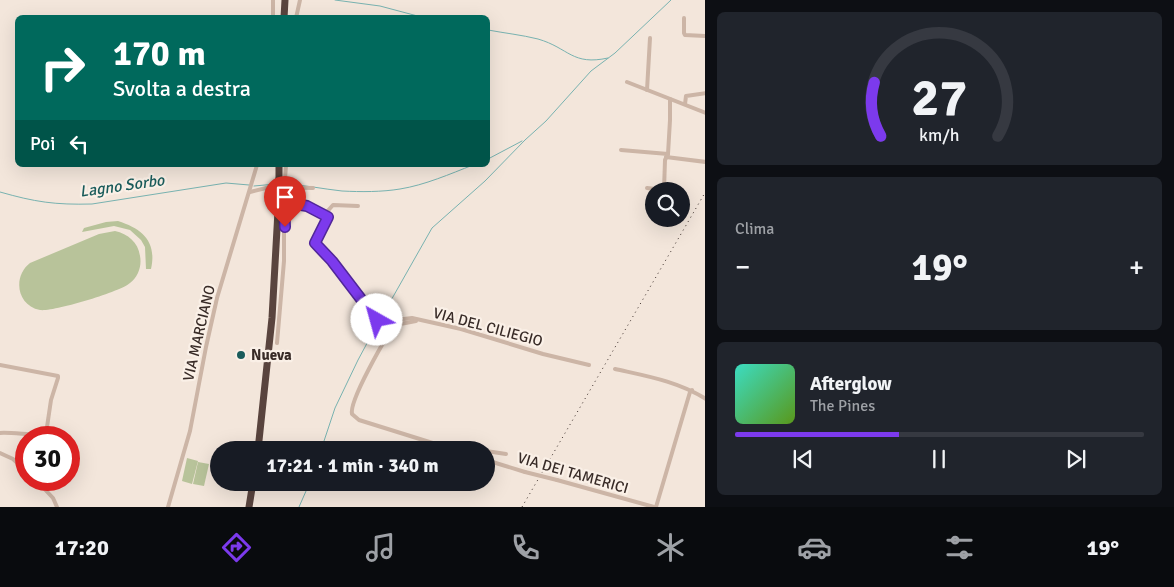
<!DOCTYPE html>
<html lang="it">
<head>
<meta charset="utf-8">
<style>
  :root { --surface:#171b24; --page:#20242c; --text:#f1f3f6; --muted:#9ea1a6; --line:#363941; --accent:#7c3aed }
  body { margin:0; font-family:Signika,sans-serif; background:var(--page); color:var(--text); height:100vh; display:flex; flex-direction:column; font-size:19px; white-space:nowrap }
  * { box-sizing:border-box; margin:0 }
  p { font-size:16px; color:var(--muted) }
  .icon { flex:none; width:28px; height:28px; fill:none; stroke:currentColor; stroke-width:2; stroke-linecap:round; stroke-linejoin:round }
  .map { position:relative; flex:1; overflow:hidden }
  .sheet { display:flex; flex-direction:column; gap:12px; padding:12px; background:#0d0f14; width:469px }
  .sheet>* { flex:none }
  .hud { position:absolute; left:15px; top:15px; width:475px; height:152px; border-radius:8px; box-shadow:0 5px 20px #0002; background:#00695c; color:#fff; overflow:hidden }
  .fabs { position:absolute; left:645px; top:182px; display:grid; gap:10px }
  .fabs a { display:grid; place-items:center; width:45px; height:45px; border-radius:50%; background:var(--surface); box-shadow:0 5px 20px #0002; font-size:25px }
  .speed { position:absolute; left:15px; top:426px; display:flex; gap:10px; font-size:25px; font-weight:700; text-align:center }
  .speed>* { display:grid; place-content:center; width:65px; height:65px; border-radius:50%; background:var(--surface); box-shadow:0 5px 20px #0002; line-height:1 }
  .speed .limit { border:8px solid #d22; background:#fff; color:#111 }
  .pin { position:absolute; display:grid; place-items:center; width:42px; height:42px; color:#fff; margin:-51px -21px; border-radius:50% 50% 50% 0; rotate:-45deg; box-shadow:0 0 5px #0007 }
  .pin .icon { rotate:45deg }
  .me { position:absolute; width:55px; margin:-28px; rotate:322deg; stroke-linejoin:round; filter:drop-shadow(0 0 4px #0008) }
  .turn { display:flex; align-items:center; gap:18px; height:105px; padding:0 15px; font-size:22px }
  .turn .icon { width:65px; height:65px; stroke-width:2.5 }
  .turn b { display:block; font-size:35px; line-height:42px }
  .then { display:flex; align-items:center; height:48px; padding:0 15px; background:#0003; gap:10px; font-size:19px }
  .big { font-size:38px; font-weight:800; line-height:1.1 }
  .sheet .widget { flex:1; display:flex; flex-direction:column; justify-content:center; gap:8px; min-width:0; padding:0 18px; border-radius:8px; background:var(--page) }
  .sheet .dial { align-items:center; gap:0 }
  .dial svg { height:130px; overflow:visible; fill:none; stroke:var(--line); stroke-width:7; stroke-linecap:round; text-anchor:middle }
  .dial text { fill:var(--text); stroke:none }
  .song { display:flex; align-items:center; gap:15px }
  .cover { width:60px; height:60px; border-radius:8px; background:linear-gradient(135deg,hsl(170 70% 55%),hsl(90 70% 35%)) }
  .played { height:5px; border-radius:2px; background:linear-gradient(90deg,var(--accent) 40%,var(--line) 40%) }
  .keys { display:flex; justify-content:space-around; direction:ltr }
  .heat { display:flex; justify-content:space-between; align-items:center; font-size:28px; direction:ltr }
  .trip { position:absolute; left:210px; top:441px; width:285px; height:50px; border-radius:25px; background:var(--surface); box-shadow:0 5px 20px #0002; font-weight:800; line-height:50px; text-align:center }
  .tabs { display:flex; height:80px; justify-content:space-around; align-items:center; background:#090b0e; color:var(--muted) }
  .tabs .icon { width:35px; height:35px }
  .tabs .selected { color:var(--accent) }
  .tabs b { font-size:22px; color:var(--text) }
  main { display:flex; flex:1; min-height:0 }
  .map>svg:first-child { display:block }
  .green { fill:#b8c39a }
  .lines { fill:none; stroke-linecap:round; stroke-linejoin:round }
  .stream { stroke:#78b2b0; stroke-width:1 }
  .street { stroke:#ccb5a6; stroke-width:4 }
  .highway { stroke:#59443e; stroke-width:7 }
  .rail { stroke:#382b27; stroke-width:1; stroke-dasharray:1 4; stroke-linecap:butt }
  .street-bridge { stroke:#ccb5a6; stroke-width:4 }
  .highway-bridge { stroke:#59443e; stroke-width:7 }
  .route-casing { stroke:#51269a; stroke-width:12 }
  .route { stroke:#7c3aed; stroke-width:9 }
  .poi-dot { fill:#1a5c5b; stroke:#faf0e7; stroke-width:2 }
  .labels { text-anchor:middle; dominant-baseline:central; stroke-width:4.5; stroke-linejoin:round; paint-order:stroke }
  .street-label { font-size:15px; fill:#382b27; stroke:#faf0e7 }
  .poi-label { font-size:15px; font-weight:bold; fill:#382b27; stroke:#faf0e7; text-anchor:start }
  .water-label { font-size:16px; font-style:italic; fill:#1a5c5b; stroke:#faf0e7 }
</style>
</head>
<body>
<main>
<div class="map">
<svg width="706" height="507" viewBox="0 0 706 507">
  <rect width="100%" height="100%" fill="#f3e6db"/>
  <g class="green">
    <path d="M118,221C143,229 157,242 151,269H146L145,247L141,240L130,230L114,226L82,232L84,228L106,222Z"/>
    <path d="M115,231C128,234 138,242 140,256C142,266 138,277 130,283C120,292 53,312 40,310C16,305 13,276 30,263L99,234Z"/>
    <path d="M187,458L198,461L192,484L182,481Z"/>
    <path d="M198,462L209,464L204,486L193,484Z"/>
  </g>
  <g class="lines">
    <g class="stream">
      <path d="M335,0L380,6L425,18"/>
      <path d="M488,30C504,33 522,35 538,39C569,48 572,66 608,58"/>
      <path d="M488,159L522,141"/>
      <path d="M285,184C305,185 323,189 342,191C361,192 382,192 400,189C425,185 450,174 473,165"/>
      <path d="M254,186L276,184"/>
      <path d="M0,192C35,202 55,205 92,204L226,183L249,185"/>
      <path d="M381,318L432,228L485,181L525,140L546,121L591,71L615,53L671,0"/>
      <path d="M321,450L335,408L358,360L379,321"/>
      <path d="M299,507L310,482"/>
    </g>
    <g class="street">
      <path d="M273,0V18"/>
      <path d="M296,18L300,0"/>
      <path d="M684,18V33L685,35L706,36"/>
      <path d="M627,82L706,113"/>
      <path d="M647,90L650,38"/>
      <path d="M685,104L686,96L706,93"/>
      <path d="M621,150L668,154"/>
      <path d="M666,157L706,162"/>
      <path d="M285,179L286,165"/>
      <path d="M647,188L664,190L665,160L668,154L670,120V99"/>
      <path d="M250,192L270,187L313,188"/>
      <path d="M284,202L307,206L327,217L315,243L332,261L377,319L388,321L412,318L461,329L543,354L589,365"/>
      <path d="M290,203V187"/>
      <path d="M324,215L333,205L358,206"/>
      <path d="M416,321L395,325C385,338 349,401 352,414L359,420L455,450"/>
      <path d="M277,343L284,261V195"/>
      <path d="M0,365L58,376V378L51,400L47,427L43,434C38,436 11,432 0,433"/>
      <path d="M615,369C646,376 677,381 706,399"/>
      <path d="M464,450L467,448L481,450"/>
      <path d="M486,451L506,454"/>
      <path d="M0,453L13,459L26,471"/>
      <path d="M486,460L525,472"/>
      <path d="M36,480L53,498L57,507"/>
      <path d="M557,480L654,507"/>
      <path d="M168,507L190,431L206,347L217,298L257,165"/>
      <path d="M656,507L690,392L692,390"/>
    </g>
    <g class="highway">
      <path d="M284,18L285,0"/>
      <path d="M279,179V165"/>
      <path d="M258,450L272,318L279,193"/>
      <path d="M249,507L253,482"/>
    </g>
    <path class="rail" d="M522,507L706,191"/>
    <g class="street-bridge">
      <path d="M284,195L285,179"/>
      <path d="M525,472L557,480"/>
    </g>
    <path class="highway-bridge" d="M279,193V179"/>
  </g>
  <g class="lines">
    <g class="route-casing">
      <path id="route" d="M285,227L284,202L307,206L328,217L315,243L332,261L377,320"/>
    </g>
    <use href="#route" class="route"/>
  </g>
  <circle class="poi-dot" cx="241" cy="355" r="5"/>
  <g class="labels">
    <g class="street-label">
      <text transform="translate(488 327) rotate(15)">VIA DEL CILIEGIO</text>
      <text transform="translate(199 333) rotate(-77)">VIA MARCIANO</text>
      <text transform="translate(573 473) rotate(16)">VIA DEI TAMERICI</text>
    </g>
    <g class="poi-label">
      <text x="251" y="355">Nueva</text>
    </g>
    <g class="water-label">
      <text transform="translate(122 186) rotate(-8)">Lagno Sorbo</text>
    </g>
  </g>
</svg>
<div class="fabs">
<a><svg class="icon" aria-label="search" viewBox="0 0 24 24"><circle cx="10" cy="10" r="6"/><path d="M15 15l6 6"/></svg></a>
</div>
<div class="speed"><div class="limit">30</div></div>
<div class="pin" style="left:285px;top:227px;background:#d93025"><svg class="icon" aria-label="arrive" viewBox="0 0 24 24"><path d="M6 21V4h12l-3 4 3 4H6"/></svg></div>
<svg class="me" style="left:377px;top:320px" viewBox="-20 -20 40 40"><circle r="19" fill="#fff"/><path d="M0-13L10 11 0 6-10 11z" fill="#7c3aed"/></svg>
<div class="trip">17:21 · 1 min · 340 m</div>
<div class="hud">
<div class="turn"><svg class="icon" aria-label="right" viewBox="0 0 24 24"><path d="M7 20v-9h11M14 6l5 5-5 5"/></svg><div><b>170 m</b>Svolta a destra</div></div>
<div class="then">Poi<svg class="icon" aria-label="left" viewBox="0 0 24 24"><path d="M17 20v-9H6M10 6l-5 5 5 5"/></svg></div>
</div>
</div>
<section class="sheet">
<div class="widget dial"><svg viewBox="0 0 100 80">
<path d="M14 69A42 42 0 1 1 86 69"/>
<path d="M14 69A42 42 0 0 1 10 36" stroke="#7c3aed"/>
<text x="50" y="56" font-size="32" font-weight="700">27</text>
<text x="50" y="72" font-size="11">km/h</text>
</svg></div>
<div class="widget"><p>Clima</p>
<div class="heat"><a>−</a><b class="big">19°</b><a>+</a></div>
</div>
<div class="widget">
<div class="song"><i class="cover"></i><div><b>Afterglow</b><p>The Pines</p></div></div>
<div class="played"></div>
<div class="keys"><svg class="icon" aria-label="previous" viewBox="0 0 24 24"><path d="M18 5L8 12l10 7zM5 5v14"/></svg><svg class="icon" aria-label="pause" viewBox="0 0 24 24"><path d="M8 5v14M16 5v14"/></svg><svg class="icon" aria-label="next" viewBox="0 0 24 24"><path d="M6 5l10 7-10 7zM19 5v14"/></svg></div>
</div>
</section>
</main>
<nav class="tabs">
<b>17:20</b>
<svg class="icon selected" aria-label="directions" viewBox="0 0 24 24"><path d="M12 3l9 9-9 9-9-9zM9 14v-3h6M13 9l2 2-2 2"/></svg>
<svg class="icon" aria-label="music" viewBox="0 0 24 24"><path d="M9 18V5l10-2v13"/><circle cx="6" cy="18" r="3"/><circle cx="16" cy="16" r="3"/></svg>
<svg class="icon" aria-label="phone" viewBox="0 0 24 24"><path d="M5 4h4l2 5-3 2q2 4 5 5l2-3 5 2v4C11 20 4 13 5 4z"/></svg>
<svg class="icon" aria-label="climate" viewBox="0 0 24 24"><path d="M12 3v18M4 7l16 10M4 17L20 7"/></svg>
<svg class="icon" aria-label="car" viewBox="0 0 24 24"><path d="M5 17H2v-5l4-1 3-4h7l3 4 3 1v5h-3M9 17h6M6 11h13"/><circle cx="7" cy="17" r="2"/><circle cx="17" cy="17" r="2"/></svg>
<svg class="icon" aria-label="filters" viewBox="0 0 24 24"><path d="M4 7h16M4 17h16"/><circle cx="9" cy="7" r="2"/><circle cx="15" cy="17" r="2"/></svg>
<b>19°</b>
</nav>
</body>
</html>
